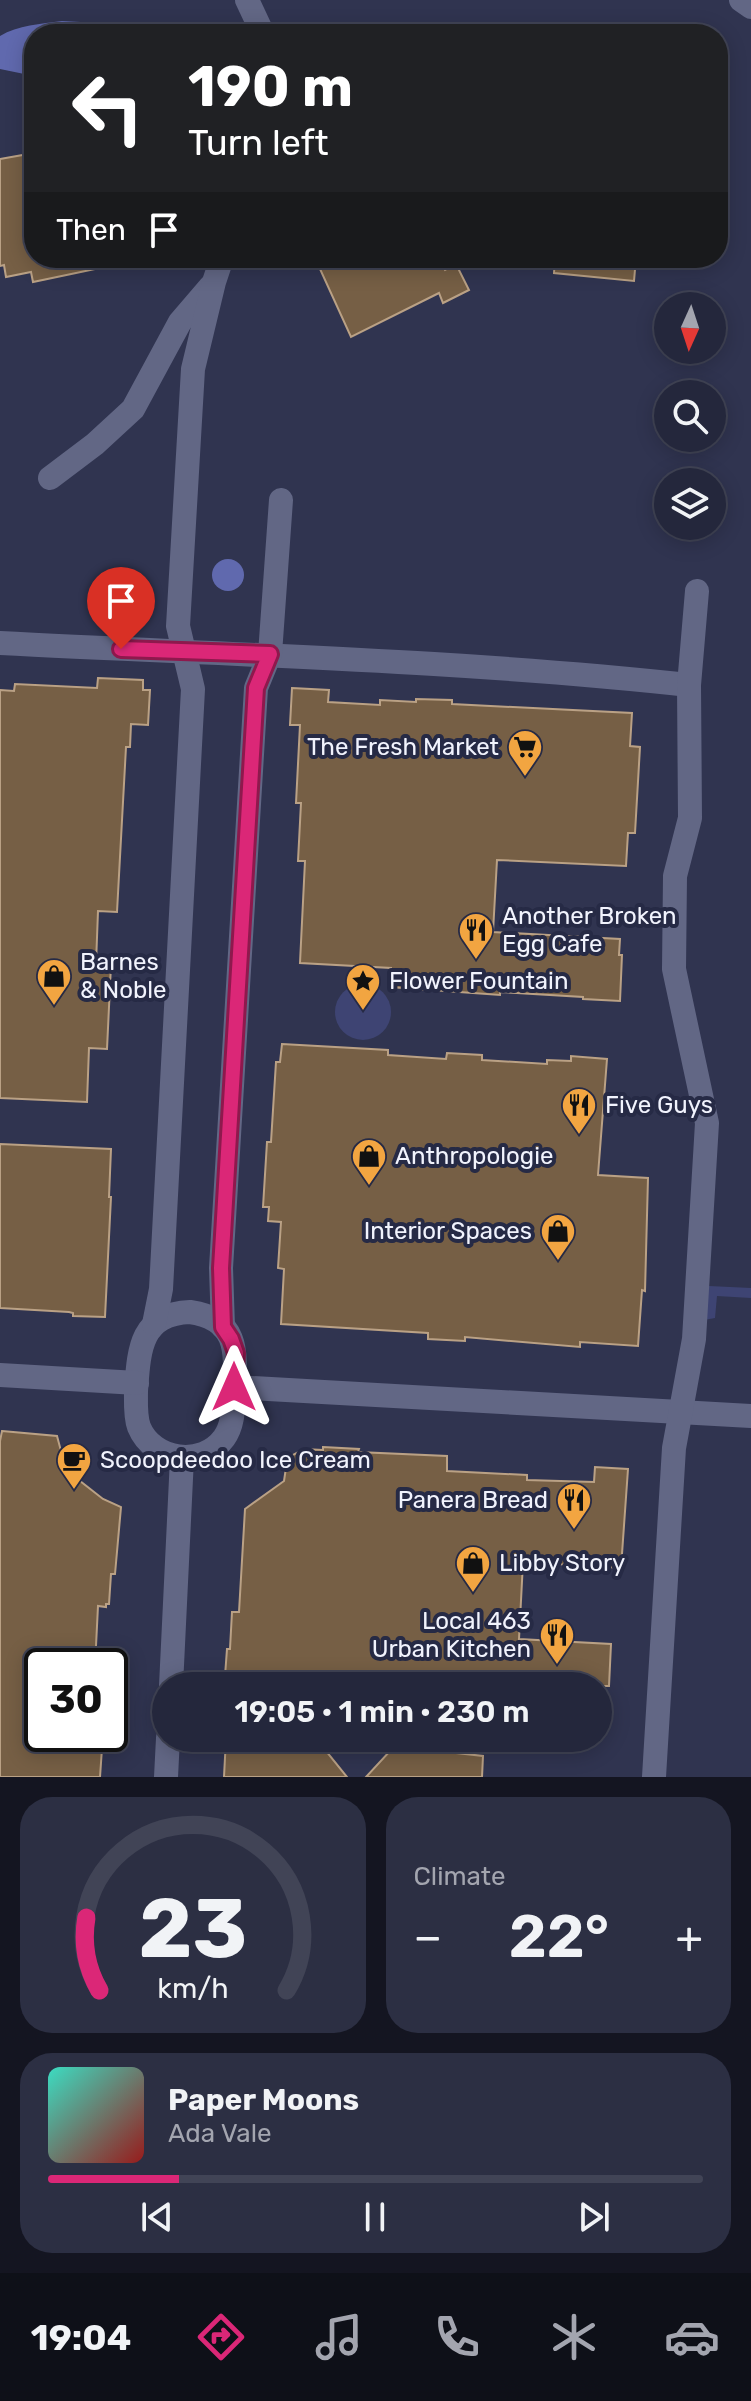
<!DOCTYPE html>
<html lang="en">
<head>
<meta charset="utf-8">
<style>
  :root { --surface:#24273c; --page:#2c2f43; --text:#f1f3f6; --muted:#a3a5af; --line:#414456; --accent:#db2777 }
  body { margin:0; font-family:Rubik,sans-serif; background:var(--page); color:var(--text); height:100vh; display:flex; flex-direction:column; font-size:30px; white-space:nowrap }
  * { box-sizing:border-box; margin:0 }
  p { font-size:26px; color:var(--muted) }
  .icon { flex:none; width:44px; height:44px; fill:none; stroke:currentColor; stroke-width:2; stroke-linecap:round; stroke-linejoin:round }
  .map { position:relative; height:1777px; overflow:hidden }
  .panel { display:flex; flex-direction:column; gap:20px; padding:20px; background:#141521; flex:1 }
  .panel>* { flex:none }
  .guide { position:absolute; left:24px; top:24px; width:704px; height:244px; border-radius:32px; box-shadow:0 4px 20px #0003,0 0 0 2px var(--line); background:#202124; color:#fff; overflow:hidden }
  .needle { width:52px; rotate:183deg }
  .tools { position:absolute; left:654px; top:292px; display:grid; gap:16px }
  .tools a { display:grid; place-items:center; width:72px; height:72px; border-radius:50%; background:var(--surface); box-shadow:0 4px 20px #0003,0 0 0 2px var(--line); font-size:40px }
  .speed { position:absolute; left:24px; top:1648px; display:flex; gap:16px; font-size:40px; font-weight:700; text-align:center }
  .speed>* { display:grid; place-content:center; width:104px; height:104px; border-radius:50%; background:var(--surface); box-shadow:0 4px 20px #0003,0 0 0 2px var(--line); line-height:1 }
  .speed .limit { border:4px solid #111; border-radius:12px; background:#fff; color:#111 }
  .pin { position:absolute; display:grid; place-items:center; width:68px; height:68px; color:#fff; margin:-82px -34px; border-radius:50% 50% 50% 0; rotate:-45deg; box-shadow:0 0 8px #0007 }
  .pin .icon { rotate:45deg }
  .me { position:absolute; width:88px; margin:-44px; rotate:0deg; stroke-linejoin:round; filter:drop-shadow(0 0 6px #0008) }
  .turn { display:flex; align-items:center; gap:28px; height:168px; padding:0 32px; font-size:36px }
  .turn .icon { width:104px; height:104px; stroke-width:2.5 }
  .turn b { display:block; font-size:56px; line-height:68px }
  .then { display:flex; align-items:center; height:76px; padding:0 32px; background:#0003; gap:16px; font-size:30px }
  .big { font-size:60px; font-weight:600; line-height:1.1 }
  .panel .widget { flex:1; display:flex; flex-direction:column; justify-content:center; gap:12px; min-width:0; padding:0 28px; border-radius:32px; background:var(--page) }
  .panel .dial { align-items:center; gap:0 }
  .dial svg { height:208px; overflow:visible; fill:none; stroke:var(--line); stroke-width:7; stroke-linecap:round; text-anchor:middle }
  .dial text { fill:var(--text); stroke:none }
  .song { display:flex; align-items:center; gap:24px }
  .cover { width:96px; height:96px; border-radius:12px; background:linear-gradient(135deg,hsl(170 70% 55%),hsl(0 70% 35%)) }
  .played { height:8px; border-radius:4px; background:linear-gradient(90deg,var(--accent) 20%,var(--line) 20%) }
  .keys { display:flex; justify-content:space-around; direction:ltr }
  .heat { display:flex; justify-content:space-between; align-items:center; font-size:44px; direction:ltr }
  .panel .tiles { flex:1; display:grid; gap:20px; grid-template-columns:1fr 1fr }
  .widget:last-child { grid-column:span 2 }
  .trip { position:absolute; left:152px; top:1672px; width:460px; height:80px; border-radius:40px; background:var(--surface); box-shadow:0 4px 20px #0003,0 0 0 2px var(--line); font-weight:600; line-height:80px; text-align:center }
  .menu { display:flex; height:128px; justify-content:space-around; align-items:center; background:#0e1018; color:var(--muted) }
  .menu .icon { width:56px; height:56px }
  .menu .current { color:var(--accent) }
  .menu b { font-size:36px; color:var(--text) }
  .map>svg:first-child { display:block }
  .green { fill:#3e4473 }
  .water { fill:#6069ae }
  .building { fill:#765f45; stroke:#baa185; stroke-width:2 }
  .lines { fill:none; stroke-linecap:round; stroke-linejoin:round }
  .minor { stroke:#626785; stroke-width:24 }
  .tertiary { stroke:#626785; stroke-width:24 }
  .route-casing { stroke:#8e194d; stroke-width:20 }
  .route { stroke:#db2777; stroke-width:14 }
  .labels { text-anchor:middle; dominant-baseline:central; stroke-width:8; stroke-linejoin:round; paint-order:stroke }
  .poi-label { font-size:24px; fill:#f1f3fd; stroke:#262a45; text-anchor:start }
</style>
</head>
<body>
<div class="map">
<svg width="751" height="1777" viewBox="0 0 751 1777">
  <rect width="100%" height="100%" fill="#303450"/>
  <g class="green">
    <circle cx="363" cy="1012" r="28"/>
    <path d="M709,1286L751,1288V1298L717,1296L715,1318L704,1320Z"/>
  </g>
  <g class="water">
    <path d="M62,21L135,25L184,34H34V76L0,69V36C18,25 41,24 62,21Z"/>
    <circle cx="228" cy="575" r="16"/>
  </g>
  <g class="building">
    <path d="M34,153V258H99L100,268L33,282L31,272L6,277L4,265L0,266V159Z"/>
    <path d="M315,258H438L445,270L456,264L469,290L443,303L439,293L351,337Z"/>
    <path d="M555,258H636L634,281L554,273Z"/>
    <path d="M98,678L143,680V690H150L148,725L131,724L130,747H126L117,912L98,911L96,964L111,965L107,1049L89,1048L87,1102L0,1098V690L14,691L15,684L97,688Z"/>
    <path d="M292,688L329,690L328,702L380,705V700L416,702V699L452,700V704L632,713L630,746L640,747L635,833H628L626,866L497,860L493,932L620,939L619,955H622L620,1001L583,999V997L500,992V995L390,987L391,968L300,963L305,861H298L301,803H296L300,725H290Z"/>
    <path d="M282,1044L388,1050V1055L446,1059L447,1053L482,1055V1060L547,1064V1060L571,1061V1056L607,1059L598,1175L648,1178L645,1291L642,1290L638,1346L580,1342V1347L465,1337V1341L428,1339V1333L281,1324L284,1269L278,1268L281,1222L268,1221L269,1207H263L267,1142H271L276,1062H280Z"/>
    <path d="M0,1144L111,1149L109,1197H111L105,1317L73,1316V1313L69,1312L0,1308Z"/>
    <path d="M2,1431L57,1436L61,1451L75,1477L103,1499L121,1507L115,1574H111L109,1604H106V1607L98,1606L95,1666H42V1734H103L100,1777H0V1441Z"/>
    <path d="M323,1447L359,1449L358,1452L447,1456V1471L527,1475V1480L594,1482L595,1467L628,1469L621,1568L523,1562L519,1639L611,1644L609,1686H375L359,1676L336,1686H241V1677L225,1676L227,1649H230L232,1612H239L245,1509L284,1481L287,1461L291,1456L304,1449L323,1450Z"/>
    <path d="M226,1738L318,1741L347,1777H224Z"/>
    <path d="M420,1749L483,1756L482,1777H366L390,1751L420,1753Z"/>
  </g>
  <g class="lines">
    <g class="minor">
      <path d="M247,0L263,34"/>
      <path d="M50,478L95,444L133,409L180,322L210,287"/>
      <path d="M0,643C230,655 460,660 689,685"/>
      <path d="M190,1312C239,1319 236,1352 234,1391C233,1406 234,1424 224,1438C202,1468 153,1461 139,1427C135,1416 136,1402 136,1391C139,1350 140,1314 190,1312Z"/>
      <path d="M154,1324L161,1289L193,689L178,626L193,369L214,282L222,258"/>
      <path d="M223,1327L221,1268L256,688L270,654L281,500"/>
      <path d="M0,1375L137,1383"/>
      <path d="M234,1387L751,1416"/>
      <path d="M171,1686L182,1458"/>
      <path d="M166,1777L168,1738"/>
      <path d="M654,1777L674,1448L694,1339L707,1123L674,969L675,876L690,818L689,685L697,591"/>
    </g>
    <path class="tertiary" d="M741,0L751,7"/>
  </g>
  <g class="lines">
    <g class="route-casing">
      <path id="route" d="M121,649L270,654L256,688L221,1268L223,1327L231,1339L236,1353L234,1387"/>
    </g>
    <use href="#route" class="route"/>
  </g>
  <defs>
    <g id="supermarket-pin" transform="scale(1.8)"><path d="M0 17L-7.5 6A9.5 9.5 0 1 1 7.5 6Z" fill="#f2a541" stroke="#262a45"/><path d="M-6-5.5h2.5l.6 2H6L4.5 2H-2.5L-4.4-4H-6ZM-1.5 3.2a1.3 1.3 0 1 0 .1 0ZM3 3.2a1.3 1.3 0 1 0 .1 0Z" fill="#111"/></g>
    <g id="restaurant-pin" transform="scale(1.8)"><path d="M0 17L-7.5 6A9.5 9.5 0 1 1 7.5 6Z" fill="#f2a541" stroke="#262a45"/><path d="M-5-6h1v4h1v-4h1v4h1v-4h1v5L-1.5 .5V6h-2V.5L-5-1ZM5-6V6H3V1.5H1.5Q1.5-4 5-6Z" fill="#111"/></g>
    <g id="shop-pin" transform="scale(1.8)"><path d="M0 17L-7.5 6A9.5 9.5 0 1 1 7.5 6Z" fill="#f2a541" stroke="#262a45"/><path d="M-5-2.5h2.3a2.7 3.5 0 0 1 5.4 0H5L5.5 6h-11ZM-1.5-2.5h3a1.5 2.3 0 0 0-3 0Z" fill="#111"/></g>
    <g id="sight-pin" transform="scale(1.8)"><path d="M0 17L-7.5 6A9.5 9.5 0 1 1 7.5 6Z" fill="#f2a541" stroke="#262a45"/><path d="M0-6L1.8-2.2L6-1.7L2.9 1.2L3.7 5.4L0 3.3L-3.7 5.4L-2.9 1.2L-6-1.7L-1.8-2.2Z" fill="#111"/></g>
    <g id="cafe-pin" transform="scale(1.8)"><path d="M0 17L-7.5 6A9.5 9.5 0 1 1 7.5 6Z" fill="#f2a541" stroke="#262a45"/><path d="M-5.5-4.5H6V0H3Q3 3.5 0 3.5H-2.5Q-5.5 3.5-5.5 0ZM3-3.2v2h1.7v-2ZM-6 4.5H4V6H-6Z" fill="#111"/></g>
  </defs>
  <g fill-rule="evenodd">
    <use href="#supermarket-pin" x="525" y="747"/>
    <use href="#restaurant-pin" x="476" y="930"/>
    <use href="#shop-pin" x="54" y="976"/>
    <use href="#sight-pin" x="363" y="981"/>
    <use href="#restaurant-pin" x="579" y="1105"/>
    <use href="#shop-pin" x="369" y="1156"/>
    <use href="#shop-pin" x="558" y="1231"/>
    <use href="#cafe-pin" x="74" y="1460"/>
    <use href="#restaurant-pin" x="574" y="1500"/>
    <use href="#shop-pin" x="473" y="1563"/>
    <use href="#restaurant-pin" x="557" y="1635"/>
  </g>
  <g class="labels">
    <g class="poi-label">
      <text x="499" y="747" text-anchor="end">The Fresh Market</text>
      <text x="502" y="916">Another Broken<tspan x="502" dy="28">Egg Cafe</tspan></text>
      <text x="80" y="962">Barnes<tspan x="80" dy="28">&amp; Noble</tspan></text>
      <text x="389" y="981">Flower Fountain</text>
      <text x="605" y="1105">Five Guys</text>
      <text x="395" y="1156">Anthropologie</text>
      <text x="532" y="1231" text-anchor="end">Interior Spaces</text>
      <text x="100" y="1460">Scoopdeedoo Ice Cream</text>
      <text x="548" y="1500" text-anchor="end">Panera Bread</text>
      <text x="499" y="1563">Libby Story</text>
      <text x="531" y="1621" text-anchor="end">Local 463<tspan x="531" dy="28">Urban Kitchen</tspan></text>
    </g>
  </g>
</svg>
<div class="tools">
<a><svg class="needle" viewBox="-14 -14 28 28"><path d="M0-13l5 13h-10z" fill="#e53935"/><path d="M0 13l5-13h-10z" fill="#a3a5af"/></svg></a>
<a><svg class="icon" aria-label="search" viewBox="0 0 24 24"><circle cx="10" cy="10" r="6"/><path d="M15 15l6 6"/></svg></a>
<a><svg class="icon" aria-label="layers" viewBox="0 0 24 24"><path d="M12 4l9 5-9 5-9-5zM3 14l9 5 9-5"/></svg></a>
</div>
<div class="speed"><div class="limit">30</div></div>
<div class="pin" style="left:121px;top:649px;background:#d93025"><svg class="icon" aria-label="arrive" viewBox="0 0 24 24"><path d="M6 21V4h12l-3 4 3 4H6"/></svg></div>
<svg class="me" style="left:234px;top:1387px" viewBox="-20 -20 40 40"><path d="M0-17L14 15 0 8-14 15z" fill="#db2777" stroke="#fff" stroke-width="4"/></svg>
<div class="trip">19:05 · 1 min · 230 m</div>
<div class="guide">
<div class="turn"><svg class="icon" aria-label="left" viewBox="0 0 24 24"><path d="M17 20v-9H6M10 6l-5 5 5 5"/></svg><div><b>190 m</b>Turn left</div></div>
<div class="then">Then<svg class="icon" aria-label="arrive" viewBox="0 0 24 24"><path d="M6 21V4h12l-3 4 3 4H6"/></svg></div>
</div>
</div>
<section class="panel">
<div class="tiles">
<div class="widget dial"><svg viewBox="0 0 100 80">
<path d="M14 69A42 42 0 1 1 86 69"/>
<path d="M14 69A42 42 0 0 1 9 41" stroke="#db2777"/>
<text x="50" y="56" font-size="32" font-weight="700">23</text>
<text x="50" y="72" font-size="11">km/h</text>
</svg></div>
<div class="widget"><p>Climate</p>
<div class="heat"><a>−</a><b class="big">22°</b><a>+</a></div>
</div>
<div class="widget">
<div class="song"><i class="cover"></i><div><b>Paper Moons</b><p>Ada Vale</p></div></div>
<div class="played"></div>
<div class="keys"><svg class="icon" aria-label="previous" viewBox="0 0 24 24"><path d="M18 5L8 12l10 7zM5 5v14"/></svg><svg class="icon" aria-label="pause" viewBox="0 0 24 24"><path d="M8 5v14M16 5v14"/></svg><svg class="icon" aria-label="next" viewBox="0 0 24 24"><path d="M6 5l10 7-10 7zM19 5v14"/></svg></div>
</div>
</div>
</section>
<nav class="menu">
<b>19:04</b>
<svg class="icon current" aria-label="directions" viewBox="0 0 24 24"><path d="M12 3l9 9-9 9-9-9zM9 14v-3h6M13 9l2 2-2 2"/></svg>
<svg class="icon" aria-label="music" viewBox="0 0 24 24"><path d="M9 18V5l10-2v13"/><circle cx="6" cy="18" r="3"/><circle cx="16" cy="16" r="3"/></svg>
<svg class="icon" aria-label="phone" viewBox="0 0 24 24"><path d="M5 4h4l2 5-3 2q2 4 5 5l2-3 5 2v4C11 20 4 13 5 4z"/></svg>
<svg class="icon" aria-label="climate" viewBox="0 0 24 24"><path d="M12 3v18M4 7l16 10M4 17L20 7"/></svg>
<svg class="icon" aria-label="car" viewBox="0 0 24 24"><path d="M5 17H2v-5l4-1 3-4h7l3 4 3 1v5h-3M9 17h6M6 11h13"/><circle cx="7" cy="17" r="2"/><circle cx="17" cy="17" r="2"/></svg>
</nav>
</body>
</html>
